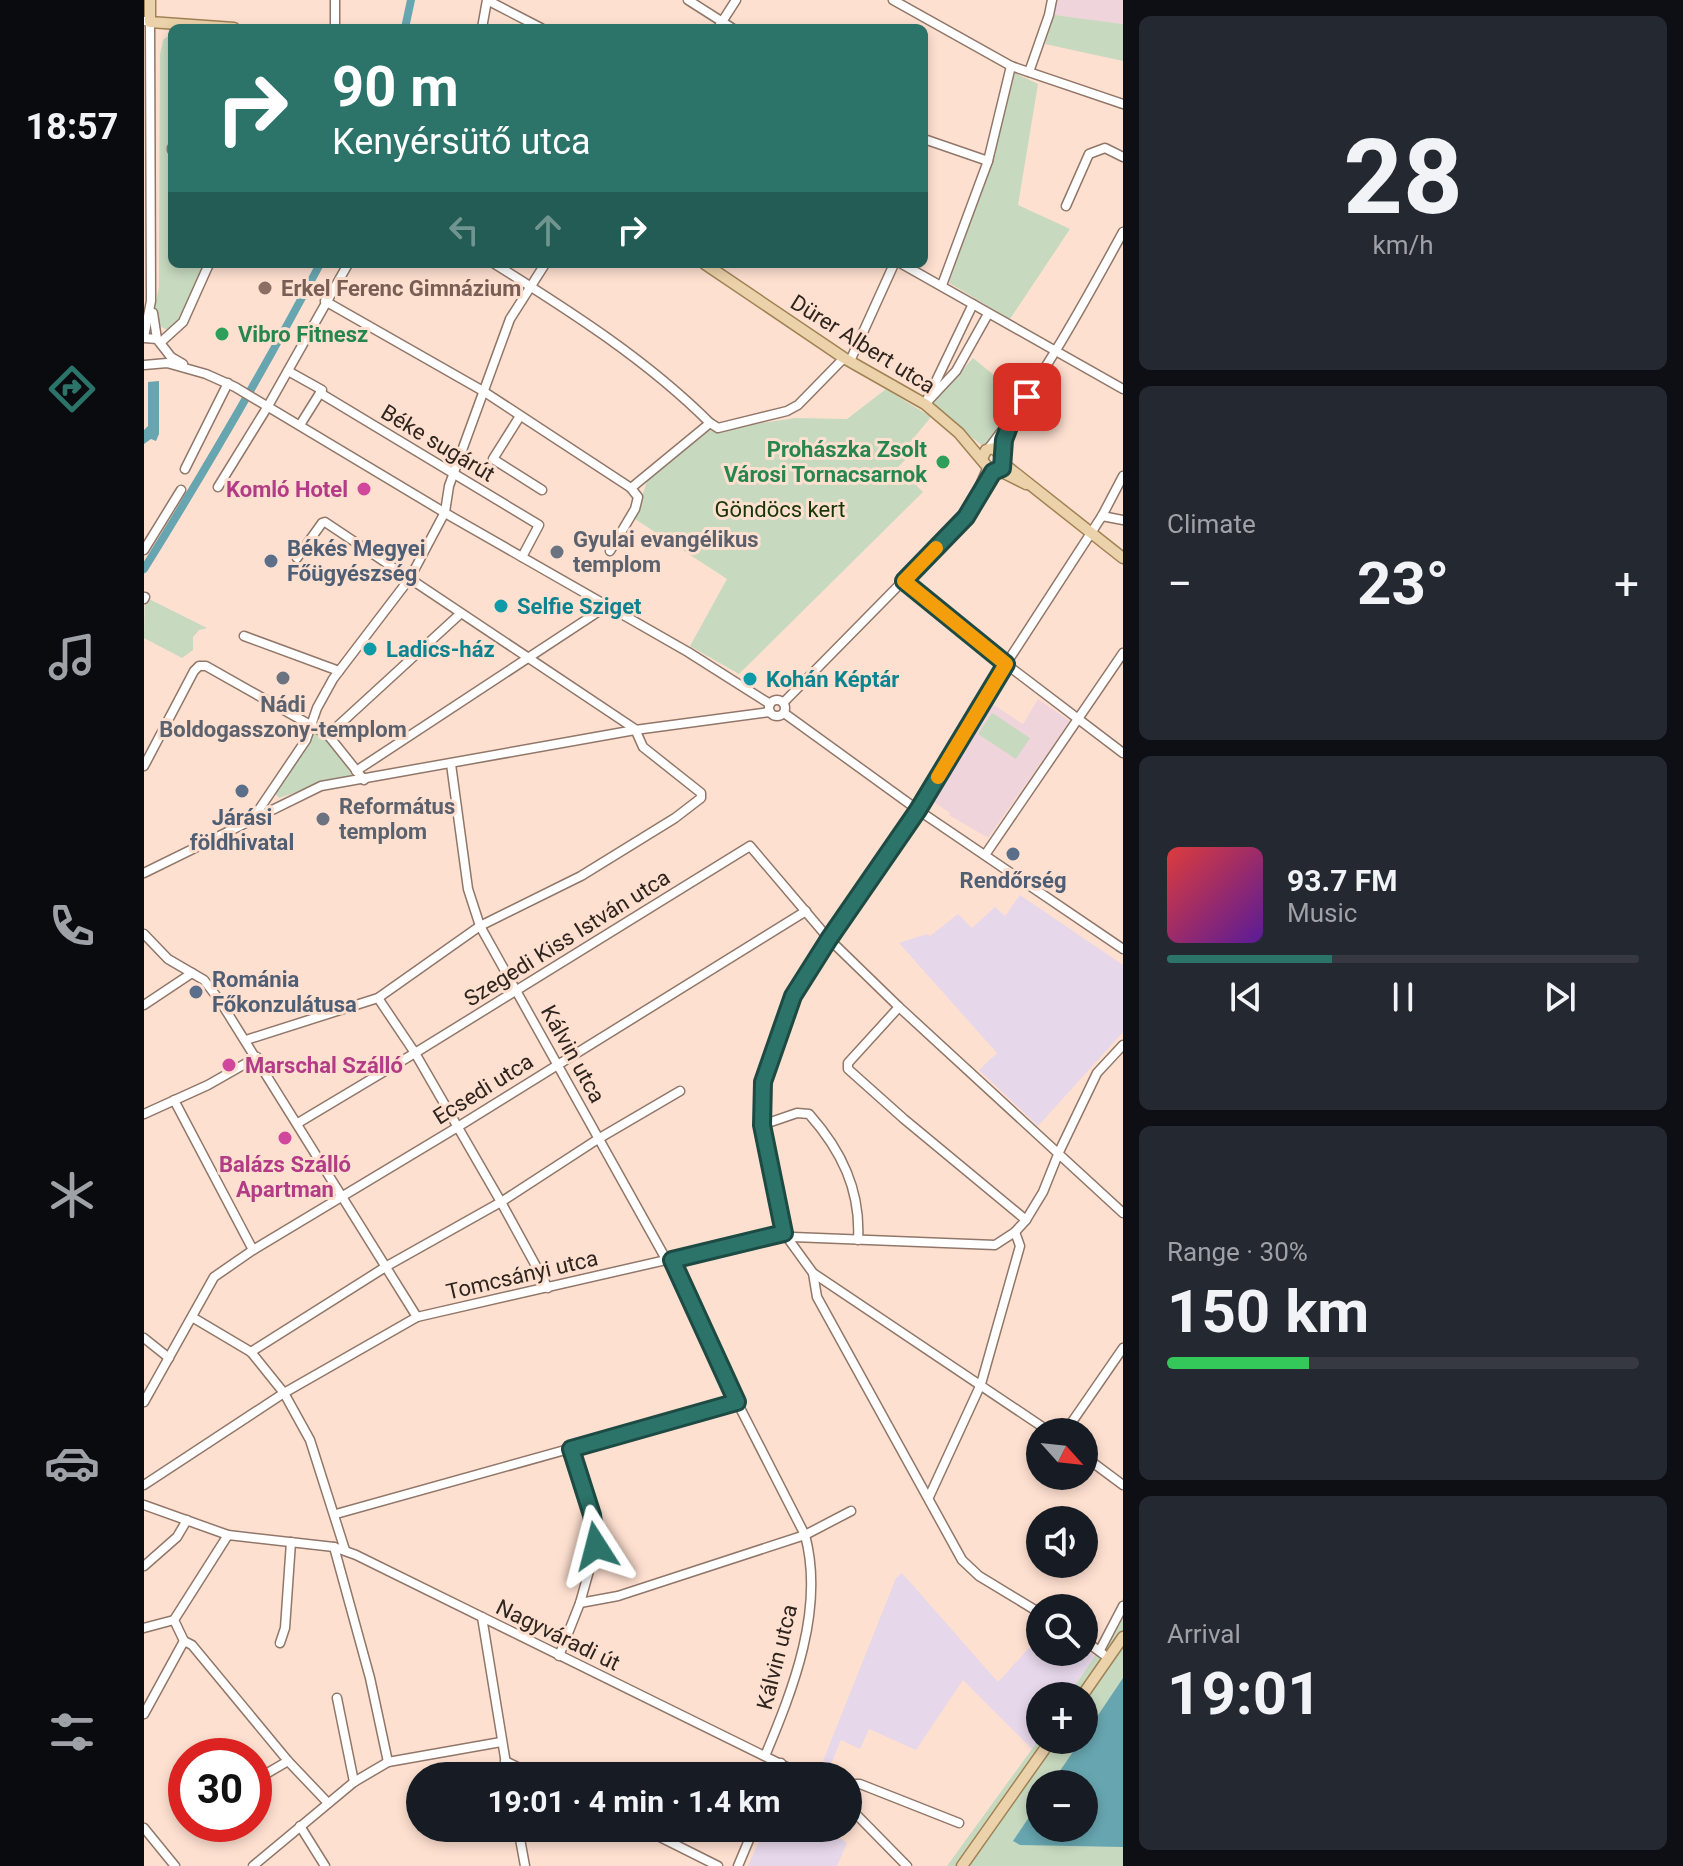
<!DOCTYPE html>
<html lang="en">
<head>
<meta charset="utf-8">
<style>
  :root { --surface:#171b24; --page:#242831; --text:#f1f3f6; --muted:#9ea1a6; --line:#363941; --accent:#2c7369 }
  body { margin:0; font-family:Roboto,sans-serif; background:var(--page); color:var(--text); height:100vh; display:flex; flex-direction:column; font-size:30px; white-space:nowrap }
  * { box-sizing:border-box; margin:0 }
  p { font-size:26px; color:var(--muted) }
  .icon { flex:none; width:44px; height:44px; fill:none; stroke:currentColor; stroke-width:2; stroke-linecap:round; stroke-linejoin:round }
  .map { position:relative; flex:1; overflow:hidden }
  .panel { display:flex; flex-direction:column; gap:16px; padding:16px; background:#0d0f14; width:560px }
  .panel>* { flex:none }
  .top-card { position:absolute; left:24px; top:24px; width:760px; height:244px; border-radius:12px; box-shadow:0 4px 12px #0003; background:#2c7369; color:#fff; overflow:hidden }
  .needle { width:52px; rotate:117deg }
  .buttons { position:absolute; left:882px; top:1418px; display:grid; gap:16px }
  .buttons a { display:grid; place-items:center; width:72px; height:72px; border-radius:50%; background:var(--surface); box-shadow:0 4px 12px #0003; font-size:40px }
  .speed { position:absolute; left:24px; top:1738px; display:flex; gap:16px; font-size:40px; font-weight:700; text-align:center }
  .speed>* { display:grid; place-content:center; width:104px; height:104px; border-radius:50%; background:var(--surface); box-shadow:0 4px 12px #0003; line-height:1 }
  .speed .limit { border:12px solid #d22; background:#fff; color:#111 }
  .pin { position:absolute; display:grid; place-items:center; width:68px; height:68px; color:#fff; margin:-34px; border-radius:16px; box-shadow:0 4px 12px #0006 }
  .me { position:absolute; width:88px; margin:-44px; rotate:351deg; stroke-linejoin:round; filter:drop-shadow(0 0 6px #0008) }
  .turn { display:flex; align-items:center; gap:28px; height:168px; padding:0 32px; font-size:36px }
  .turn .icon { width:104px; height:104px; stroke-width:2.5 }
  .turn b { display:block; font-size:56px; line-height:68px }
  .lanes { display:flex; align-items:center; height:76px; padding:0 32px; background:#0003; justify-content:center; gap:40px; direction:ltr }
  .lanes .off { opacity:.35 }
  .big { font-size:60px; font-weight:700; line-height:1.1 }
  .panel .tile { flex:1; display:flex; flex-direction:column; justify-content:center; gap:12px; min-width:0; padding:0 28px; border-radius:12px; background:var(--page) }
  .panel .dial { align-items:center; gap:0 }
  .dial b { font-size:104px; line-height:1 }
  .song { display:flex; align-items:center; gap:24px }
  .cover { width:96px; height:96px; border-radius:12px; background:linear-gradient(135deg,hsl(0 70% 55%),hsl(270 70% 35%)) }
  .played { height:8px; border-radius:4px; background:linear-gradient(90deg,var(--accent) 35%,var(--line) 35%) }
  .keys { display:flex; justify-content:space-around; direction:ltr }
  .heat { display:flex; justify-content:space-between; align-items:center; font-size:44px; direction:ltr }
  .charge { height:12px; border-radius:6px; background:linear-gradient(90deg,#34c759 30%,var(--line) 0) }
  .trip { position:absolute; left:262px; top:1762px; width:456px; height:80px; border-radius:40px; background:var(--surface); box-shadow:0 4px 12px #0003; font-weight:700; line-height:80px; text-align:center }
  main { display:flex; flex:1; min-height:0 }
  .menu { display:flex; flex-direction:column; width:144px; justify-content:space-around; align-items:center; background:#090b0e; color:var(--muted) }
  .menu .icon { width:56px; height:56px }
  .menu .active { color:var(--accent) }
  .menu b { font-size:36px; color:var(--text) }
  .map>svg:first-child { display:block }
  .industrial { fill:#e6d7ea }
  .education { fill:#efd5db }
  .green { fill:#c7d9bf; fill-rule:evenodd }
  .water { fill:#67a6b0 }
  .lines { fill:none; stroke-linecap:round; stroke-linejoin:round }
  .canal { stroke:#67a6b0; stroke-width:8 }
  .minor-casing { stroke:#917769; stroke-width:11 }
  .major-casing { stroke:#a18255; stroke-width:13 }
  .minor { stroke:#fff; stroke-width:8 }
  .major { stroke:#ecd2aa; stroke-width:10 }
  .route-casing { stroke:#1d4b44; stroke-width:20 }
  .route { stroke:#2c7369; stroke-width:14 }
  .slow { stroke:#f59e0b; stroke-width:14 }
  .education-dot { fill:#8d6e63; stroke:#fee0d0; stroke-width:3 }
  .leisure-dot { fill:#2e9e5b; stroke:#fee0d0; stroke-width:3 }
  .hotel-dot { fill:#d1479c; stroke:#fee0d0; stroke-width:3 }
  .worship-dot { fill:#6b7280; stroke:#fee0d0; stroke-width:3 }
  .service-dot { fill:#5c6f8a; stroke:#fee0d0; stroke-width:3 }
  .culture-dot { fill:#0f9aa8; stroke:#fee0d0; stroke-width:3 }
  .labels { text-anchor:middle; dominant-baseline:central; stroke-width:6; stroke-linejoin:round; paint-order:stroke }
  .education-label { font-size:22px; font-weight:bold; fill:#785e54; stroke:#fee0d0; text-anchor:start }
  .leisure-label { font-size:22px; font-weight:bold; fill:#27864d; stroke:#fee0d0; text-anchor:start }
  .street-label { font-size:22px; fill:#2f251f; stroke:#fee0d0 }
  .hotel-label { font-size:22px; font-weight:bold; fill:#b23c85; stroke:#fee0d0; text-anchor:end }
  .park-label { font-size:22px; fill:#183508; stroke:#fee0d0 }
  .worship-label { font-size:22px; font-weight:bold; fill:#5b616d; stroke:#fee0d0; text-anchor:start }
  .service-label { font-size:22px; font-weight:bold; fill:#4e5e75; stroke:#fee0d0; text-anchor:start }
  .culture-label { font-size:22px; font-weight:bold; fill:#0d838f; stroke:#fee0d0; text-anchor:start }
</style>
</head>
<body>
<main>
<nav class="menu">
<b>18:57</b>
<svg class="icon active" aria-label="directions" viewBox="0 0 24 24"><path d="M12 3l9 9-9 9-9-9zM9 14v-3h6M13 9l2 2-2 2"/></svg>
<svg class="icon" aria-label="music" viewBox="0 0 24 24"><path d="M9 18V5l10-2v13"/><circle cx="6" cy="18" r="3"/><circle cx="16" cy="16" r="3"/></svg>
<svg class="icon" aria-label="phone" viewBox="0 0 24 24"><path d="M5 4h4l2 5-3 2q2 4 5 5l2-3 5 2v4C11 20 4 13 5 4z"/></svg>
<svg class="icon" aria-label="climate" viewBox="0 0 24 24"><path d="M12 3v18M4 7l16 10M4 17L20 7"/></svg>
<svg class="icon" aria-label="car" viewBox="0 0 24 24"><path d="M5 17H2v-5l4-1 3-4h7l3 4 3 1v5h-3M9 17h6M6 11h13"/><circle cx="7" cy="17" r="2"/><circle cx="17" cy="17" r="2"/></svg>
<svg class="icon" aria-label="filters" viewBox="0 0 24 24"><path d="M4 7h16M4 17h16"/><circle cx="9" cy="7" r="2"/><circle cx="15" cy="17" r="2"/></svg>
</nav>
<div class="map">
<svg width="979" height="1866" viewBox="0 0 979 1866">
  <rect width="100%" height="100%" fill="#fee0d0"/>
  <g class="industrial">
    <path d="M876,895L979,965V1032L894,1126L835,1070L853,1053L755,943L783,934L786,936L814,914L828,928L851,907L861,916Z"/>
    <path d="M758,1573L854,1682L896,1636V1652H940V1650L951,1656L924,1696H896V1738L888,1749L819,1680L772,1750L725,1729L716,1749L697,1740L687,1764L679,1761L752,1578Z"/>
    <path d="M621,1828H685L684,1830L703,1843L693,1866H604Z"/>
  </g>
  <g class="education">
    <path d="M911,0H979V24L909,15Z"/>
    <path d="M894,699L926,721L844,838L805,815L806,813L785,799L847,703L879,724Z"/>
  </g>
  <g class="green">
    <path d="M910,15L979,24V61L901,44Z"/>
    <path d="M28,33V264H61L38,319L25,331L14,325L11,307L15,287L16,55L19,40Z"/>
    <path d="M871,73L894,84L874,205L926,229L866,319L805,283L849,158Z"/>
    <path d="M829,358L880,400L852,448L840,447L787,405Z"/>
    <path d="M742,389L787,417L758,452L764,457L754,467L779,492L595,674L546,646L583,579L491,519L504,478L564,431L651,418L703,419Z"/>
    <path d="M1,597L63,628L55,630L49,637V650L38,658L0,638Z"/>
    <path d="M848,713L886,738L872,759L834,734Z"/>
    <path d="M169,730L191,747L209,777L180,783L135,798L130,792Z"/>
    <path d="M979,1598V1866H803L896,1738V1740H940V1696H924L951,1656ZM896,1784H940V1828H896Z"/>
  </g>
  <g class="water">
    <path d="M15,381V434L12,441L7,439L0,444V430L4,426V382Z"/>
    <path d="M979,1678V1847L876,1845L869,1841L896,1801V1828H940V1784H907L937,1740H940V1736Z"/>
  </g>
  <g class="lines">
    <g class="canal">
      <path d="M261,28L267,0"/>
      <path d="M0,569C62,469 121,368 176,264"/>
    </g>
    <g class="minor-casing">
      <g id="minor">
        <path d="M544,0L588,28"/>
        <path d="M749,0L867,66L979,104"/>
        <path d="M0,21L6,22L7,301L0,337"/>
        <path d="M191,28V0"/>
        <path d="M338,28L343,0L397,28"/>
        <path d="M574,28L592,0"/>
        <path d="M885,72L905,15L908,0"/>
        <path d="M780,139L844,161"/>
        <path d="M28,148V150"/>
        <path d="M922,206L945,154L961,148L979,157"/>
        <path d="M351,264C426,311 503,360 566,423"/>
        <path d="M758,264L979,389"/>
        <path d="M798,285L844,161L867,66"/>
        <path d="M181,301L339,391L487,488"/>
        <path d="M9,313L13,339"/>
        <path d="M0,338L13,339L27,357L39,364"/>
        <path d="M17,342L39,322L65,264"/>
        <path d="M706,361L750,264"/>
        <path d="M0,365L23,363L62,374L91,387L308,517L544,652L626,704"/>
        <path d="M144,371L178,390L176,393"/>
        <path d="M783,402L812,371L844,314"/>
        <path d="M781,404L829,304"/>
        <path d="M376,416L349,459L398,490"/>
        <path d="M156,425L176,393L395,525L378,557"/>
        <path d="M845,448C898,380 938,307 979,232"/>
        <path d="M857,455L865,427"/>
        <path d="M41,469L84,383"/>
        <path d="M74,487L124,406L204,264"/>
        <path d="M958,516L979,520"/>
        <path d="M0,550L37,490"/>
        <path d="M466,551L491,509L494,497L487,488L566,423L574,428L643,411L654,405L700,358"/>
        <path d="M760,581L862,664L979,753"/>
        <path d="M0,599L1,597"/>
        <path d="M100,636L195,671"/>
        <circle cx="633" cy="708" r="8"/>
        <path d="M639,703L822,517L843,469"/>
        <path d="M640,713L774,810L979,949"/>
        <path d="M184,735L316,614"/>
        <path d="M307,764L324,889L336,926L523,1261"/>
        <path d="M0,766L50,671L55,666H62L184,735L220,780"/>
        <path d="M212,771L463,606"/>
        <path d="M110,817L162,740L173,708L189,679L266,578L301,512L305,486L366,319L401,264"/>
        <path d="M841,855L979,653"/>
        <path d="M0,873L177,786L491,730L626,712"/>
        <path d="M0,934L24,959L60,980L76,1001L273,1317"/>
        <path d="M234,998L271,1053L357,1202L404,1288"/>
        <path d="M0,1005L48,973"/>
        <path d="M755,1007L704,1063V1069L760,1119L882,1220"/>
        <path d="M102,1040L234,998L336,926L437,876L531,818L557,798V793L499,747L491,729L181,522L178,523L153,558"/>
        <path d="M30,1100L109,1250"/>
        <path d="M0,1114L64,1085L113,1057"/>
        <path d="M154,1123L271,1053L606,846L685,939L755,1007L979,1213"/>
        <path d="M618,1125L653,1113L665,1114C697,1150 717,1190 714,1240"/>
        <path d="M644,1239L649,1237L851,1245L871,1232L882,1220L899,1192L915,1152L953,1073L979,1045"/>
        <path d="M528,1260L593,1402L661,1535C681,1609 649,1689 621,1756"/>
        <path d="M669,1273L906,1432"/>
        <path d="M48,1317L107,1352L140,1393L166,1440L201,1550"/>
        <path d="M0,1338L25,1358"/>
        <path d="M107,1352L243,1266L357,1202L454,1139L536,1091"/>
        <path d="M0,1402L70,1277L109,1250L312,1128L662,911"/>
        <path d="M921,1432L979,1348"/>
        <path d="M940,1456L979,1485"/>
        <path d="M0,1485L140,1393L273,1317L640,1233"/>
        <path d="M785,1497L837,1384L876,1246L871,1232"/>
        <path d="M0,1505L84,1535L190,1547L212,1555L661,1776"/>
        <path d="M192,1514L593,1402"/>
        <path d="M190,1547L226,1678L244,1762"/>
        <path d="M0,1566L33,1537L43,1520"/>
        <path d="M436,1603L474,1596L661,1535L707,1511"/>
        <path d="M896,1613L835,1576L818,1560L673,1297L669,1273L640,1233L618,1125L619,1082L629,1049L649,996L685,939L774,810L862,664L958,516L979,476"/>
        <path d="M338,1617L364,1776"/>
        <path d="M0,1628L30,1620"/>
        <path d="M940,1640L959,1654"/>
        <path d="M40,1641L48,1645L144,1761L184,1803"/>
        <path d="M136,1643L141,1628L147,1542"/>
        <path d="M956,1650L979,1606"/>
        <path d="M415,1656L436,1603L452,1546L448,1515L427,1449"/>
        <path d="M193,1698L210,1782"/>
        <path d="M0,1714L40,1641L30,1620L84,1535"/>
        <path d="M66,1753L68,1756"/>
        <path d="M361,1761L392,1776"/>
        <path d="M632,1776L637,1763"/>
        <path d="M110,1781L144,1761"/>
        <path d="M704,1784H716L815,1823"/>
        <path d="M704,1806L763,1866"/>
        <path d="M156,1826L181,1866"/>
        <path d="M0,1828L31,1866"/>
        <path d="M374,1828L381,1866"/>
        <path d="M498,1828L574,1866"/>
        <path d="M109,1866L210,1782L244,1762L357,1742"/>
        <path d="M594,1866L610,1828"/>
      </g>
    </g>
    <g class="major-casing">
      <g id="major">
        <path d="M6,0V22L90,28"/>
        <path d="M561,264L700,358L781,404L815,433L847,471H856L882,484"/>
        <path d="M838,459L842,450L850,448L859,459L857,470"/>
        <path d="M860,464L979,558"/>
        <path d="M938,1696L979,1637"/>
        <path d="M818,1866L907,1740"/>
      </g>
    </g>
    <use href="#minor" class="minor"/>
    <use href="#major" class="major"/>
  </g>
  <g class="lines">
    <g class="route-casing">
      <path id="route" d="M452,1546L448,1515L427,1449L593,1402L528,1260L640,1233L618,1125L619,1082L649,996L685,939L774,810L862,664L760,581L822,517L849,472L858,468L860,440L868,419L883,397"/>
    </g>
    <use href="#route" class="route"/>
    <path class="slow" d="M792,548L760,581L862,664L794,777"/>
  </g>
  <circle class="education-dot" cx="121" cy="288" r="8"/>
  <g class="leisure-dot">
    <circle cx="78" cy="334" r="8"/>
    <circle cx="799" cy="462" r="8"/>
  </g>
  <g class="hotel-dot">
    <circle cx="220" cy="489" r="8"/>
    <circle cx="85" cy="1065" r="8"/>
    <circle cx="141" cy="1138" r="8"/>
  </g>
  <g class="worship-dot">
    <circle cx="413" cy="552" r="8"/>
    <circle cx="139" cy="678" r="8"/>
    <circle cx="179" cy="819" r="8"/>
  </g>
  <g class="service-dot">
    <circle cx="127" cy="561" r="8"/>
    <circle cx="98" cy="791" r="8"/>
    <circle cx="869" cy="854" r="8"/>
    <circle cx="52" cy="992" r="8"/>
  </g>
  <g class="culture-dot">
    <circle cx="357" cy="606" r="8"/>
    <circle cx="226" cy="649" r="8"/>
    <circle cx="606" cy="679" r="8"/>
  </g>
  <g class="labels">
    <g class="education-label">
      <text x="137" y="288">Erkel Ferenc Gimnázium</text>
    </g>
    <g class="leisure-label">
      <text x="94" y="334">Vibro Fitnesz</text>
      <text x="783" y="449" text-anchor="end">Prohászka Zsolt<tspan x="783" dy="25">Városi Tornacsarnok</tspan></text>
    </g>
    <g class="street-label">
      <text transform="translate(719 344) rotate(32)">Dürer Albert utca</text>
      <text transform="translate(294 443) rotate(31)">Béke sugárút</text>
      <text transform="translate(423 938) rotate(-32)">Szegedi Kiss István utca</text>
      <text transform="translate(429 1054) rotate(61)">Kálvin utca</text>
      <text transform="translate(339 1089) rotate(-32)">Ecsedi utca</text>
      <text transform="translate(378 1275) rotate(-13)">Tomcsányi utca</text>
      <text transform="translate(414 1635) rotate(26)">Nagyváradi út</text>
      <text transform="translate(633 1657) rotate(-76)">Kálvin utca</text>
    </g>
    <g class="hotel-label">
      <text x="204" y="489">Komló Hotel</text>
      <text x="101" y="1065" text-anchor="start">Marschal Szálló</text>
      <text x="141" y="1164" text-anchor="middle">Balázs Szálló<tspan x="141" dy="25">Apartman</tspan></text>
    </g>
    <g class="park-label">
      <text x="636" y="509">Göndöcs kert</text>
    </g>
    <g class="worship-label">
      <text x="429" y="539">Gyulai evangélikus<tspan x="429" dy="25">templom</tspan></text>
      <text x="139" y="704" text-anchor="middle">Nádi<tspan x="139" dy="25">Boldogasszony-templom</tspan></text>
      <text x="195" y="806">Református<tspan x="195" dy="25">templom</tspan></text>
    </g>
    <g class="service-label">
      <text x="143" y="548">Békés Megyei<tspan x="143" dy="25">Főügyészség</tspan></text>
      <text x="98" y="817" text-anchor="middle">Járási<tspan x="98" dy="25">földhivatal</tspan></text>
      <text x="869" y="880" text-anchor="middle">Rendőrség</text>
      <text x="68" y="979">Románia<tspan x="68" dy="25">Főkonzulátusa</tspan></text>
    </g>
    <g class="culture-label">
      <text x="373" y="606">Selfie Sziget</text>
      <text x="242" y="649">Ladics-ház</text>
      <text x="622" y="679">Kohán Képtár</text>
    </g>
  </g>
</svg>
<div class="buttons">
<a><svg class="needle" viewBox="-14 -14 28 28"><path d="M0-13l5 13h-10z" fill="#e53935"/><path d="M0 13l5-13h-10z" fill="#9ea1a6"/></svg></a>
<a><svg class="icon" aria-label="sound" viewBox="0 0 24 24"><path d="M4 9h4l5-4v14l-5-4H4zM17 9q2 3 0 6"/></svg></a>
<a><svg class="icon" aria-label="search" viewBox="0 0 24 24"><circle cx="10" cy="10" r="6"/><path d="M15 15l6 6"/></svg></a>
<a>+</a>
<a>−</a>
</div>
<div class="speed"><div class="limit">30</div></div>
<div class="pin" style="left:883px;top:397px;background:#d93025"><svg class="icon" aria-label="arrive" viewBox="0 0 24 24"><path d="M6 21V4h12l-3 4 3 4H6"/></svg></div>
<svg class="me" style="left:452px;top:1546px" viewBox="-20 -20 40 40"><path d="M0-17L14 15 0 8-14 15z" fill="#2c7369" stroke="#fff" stroke-width="4"/></svg>
<div class="trip">19:01 · 4 min · 1.4 km</div>
<div class="top-card">
<div class="turn"><svg class="icon" aria-label="right" viewBox="0 0 24 24"><path d="M7 20v-9h11M14 6l5 5-5 5"/></svg><div><b>90 m</b>Kenyérsütő utca</div></div>
<div class="lanes"><svg class="icon off" aria-label="left" viewBox="0 0 24 24"><path d="M17 20v-9H6M10 6l-5 5 5 5"/></svg><svg class="icon off" aria-label="ahead" viewBox="0 0 24 24"><path d="M12 20V5M6 11l6-6 6 6"/></svg><svg class="icon" aria-label="right" viewBox="0 0 24 24"><path d="M7 20v-9h11M14 6l5 5-5 5"/></svg></div>
</div>
</div>
<section class="panel">
<div class="tile dial"><b>28</b><p>km/h</p></div>
<div class="tile"><p>Climate</p>
<div class="heat"><a>−</a><b class="big">23°</b><a>+</a></div>
</div>
<div class="tile">
<div class="song"><i class="cover"></i><div><b>93.7 FM</b><p>Music</p></div></div>
<div class="played"></div>
<div class="keys"><svg class="icon" aria-label="previous" viewBox="0 0 24 24"><path d="M18 5L8 12l10 7zM5 5v14"/></svg><svg class="icon" aria-label="pause" viewBox="0 0 24 24"><path d="M8 5v14M16 5v14"/></svg><svg class="icon" aria-label="next" viewBox="0 0 24 24"><path d="M6 5l10 7-10 7zM19 5v14"/></svg></div>
</div>
<div class="tile"><p>Range · 30%</p><b class="big">150 km</b><div class="charge"></div></div>
<div class="tile"><p>Arrival</p><b class="big">19:01</b></div>
</section>
</main>
</body>
</html>
